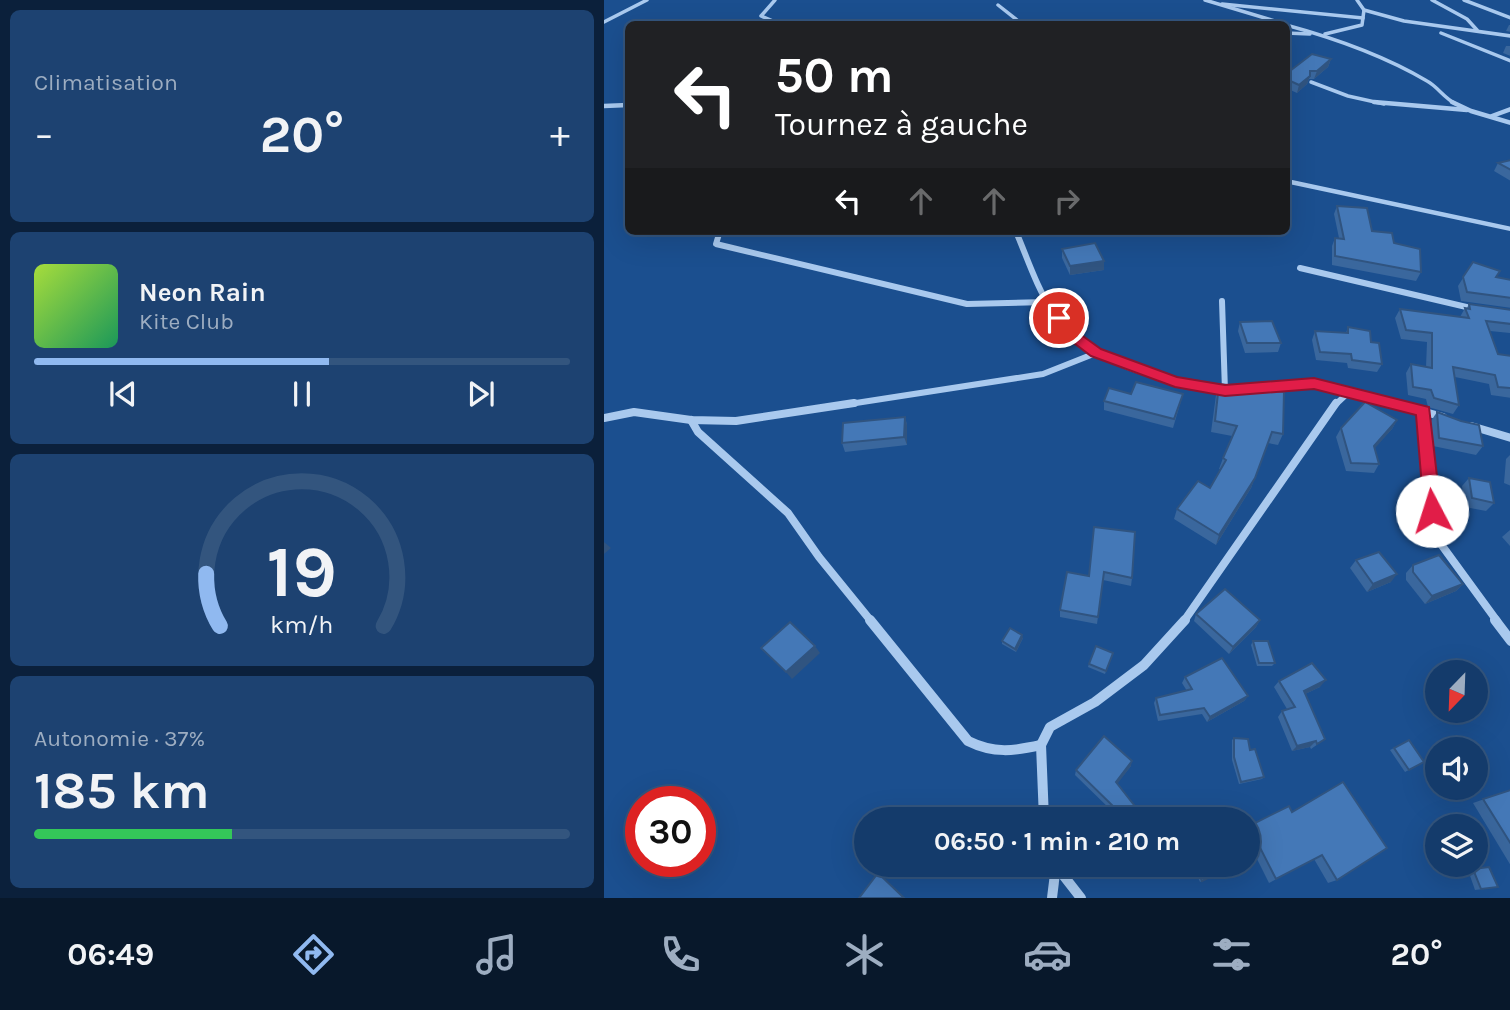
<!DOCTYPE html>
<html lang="fr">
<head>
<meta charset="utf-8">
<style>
  :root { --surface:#143b6b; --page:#1d4271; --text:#f1f3f6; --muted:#9dadc1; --line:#33557e; --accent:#90b9f0 }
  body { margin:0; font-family:Karla,sans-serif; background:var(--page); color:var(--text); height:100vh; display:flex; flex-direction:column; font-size:26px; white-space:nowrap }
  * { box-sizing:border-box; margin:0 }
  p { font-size:23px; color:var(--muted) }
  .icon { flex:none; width:38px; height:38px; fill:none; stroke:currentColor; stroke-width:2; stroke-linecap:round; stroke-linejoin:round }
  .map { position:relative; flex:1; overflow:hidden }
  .panel { display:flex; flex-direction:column; gap:10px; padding:10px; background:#0b203b; width:604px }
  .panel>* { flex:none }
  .hud { position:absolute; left:21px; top:21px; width:665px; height:214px; border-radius:10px; box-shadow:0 7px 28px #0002,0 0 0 2px var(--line); background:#202124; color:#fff; overflow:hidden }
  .needle { width:46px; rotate:203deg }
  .controls { position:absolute; left:821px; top:660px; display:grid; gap:14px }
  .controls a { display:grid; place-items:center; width:63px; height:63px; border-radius:50%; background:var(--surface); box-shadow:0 7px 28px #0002,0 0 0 2px var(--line); font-size:35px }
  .speed { position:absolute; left:21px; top:786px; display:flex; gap:14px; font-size:35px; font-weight:700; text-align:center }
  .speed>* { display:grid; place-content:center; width:91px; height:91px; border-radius:50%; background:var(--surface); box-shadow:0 7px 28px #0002,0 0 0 2px var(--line); line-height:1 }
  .speed .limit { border:10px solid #d22; background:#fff; color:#111 }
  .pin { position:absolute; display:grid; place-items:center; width:60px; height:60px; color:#fff; margin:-30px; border:4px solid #fff; border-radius:50%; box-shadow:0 2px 7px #0007 }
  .me { position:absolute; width:77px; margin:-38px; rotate:355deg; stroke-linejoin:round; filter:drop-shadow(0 0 5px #0008) }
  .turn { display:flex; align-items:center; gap:24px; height:147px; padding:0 35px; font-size:32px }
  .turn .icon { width:91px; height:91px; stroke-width:2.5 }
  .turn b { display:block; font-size:49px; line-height:60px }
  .lanes { display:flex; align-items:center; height:66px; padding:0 35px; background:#0003; justify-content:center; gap:35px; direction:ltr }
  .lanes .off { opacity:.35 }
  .big { font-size:52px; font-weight:700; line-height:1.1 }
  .panel .widget { flex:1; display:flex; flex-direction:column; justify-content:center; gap:10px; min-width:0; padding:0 24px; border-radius:10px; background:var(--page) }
  .panel .dial { align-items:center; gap:0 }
  .dial svg { height:182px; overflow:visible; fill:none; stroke:var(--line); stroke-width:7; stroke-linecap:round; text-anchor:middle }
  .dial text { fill:var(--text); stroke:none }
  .song { display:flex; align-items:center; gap:21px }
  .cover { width:84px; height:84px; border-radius:10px; background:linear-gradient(135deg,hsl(80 70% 55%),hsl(150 70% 35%)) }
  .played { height:7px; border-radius:4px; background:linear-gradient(90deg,var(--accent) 55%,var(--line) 55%) }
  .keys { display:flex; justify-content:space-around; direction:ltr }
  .heat { display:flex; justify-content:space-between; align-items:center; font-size:38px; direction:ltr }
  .charge { height:10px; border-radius:5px; background:linear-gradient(90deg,#34c759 37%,var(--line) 0) }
  .trip { position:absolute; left:250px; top:807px; width:406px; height:70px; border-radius:35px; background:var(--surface); box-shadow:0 7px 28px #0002,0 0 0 2px var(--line); font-weight:700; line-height:70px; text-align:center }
  .tab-bar { display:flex; height:112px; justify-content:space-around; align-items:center; background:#08182b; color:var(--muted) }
  .tab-bar .icon { width:49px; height:49px }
  .tab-bar .current { color:var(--accent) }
  .tab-bar b { font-size:32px; color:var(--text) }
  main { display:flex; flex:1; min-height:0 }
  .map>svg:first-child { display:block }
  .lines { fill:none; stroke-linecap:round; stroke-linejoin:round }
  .street-far4 { stroke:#a9c9ee; stroke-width:3.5 }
  .street-far3 { stroke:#a9c9ee; stroke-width:4.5 }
  .street-far2 { stroke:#a9c9ee; stroke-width:6 }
  .street-far1 { stroke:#a9c9ee; stroke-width:8 }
  .street { stroke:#a9c9ee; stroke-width:10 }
  .wall { fill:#3a679d }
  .shaded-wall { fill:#305480 }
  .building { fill:#4478b7; stroke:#305480; stroke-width:2 }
  .route { fill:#e11d48; stroke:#92132f; stroke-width:2 }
</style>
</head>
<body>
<main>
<section class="panel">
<div class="widget"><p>Climatisation</p>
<div class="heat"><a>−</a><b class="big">20°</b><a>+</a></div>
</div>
<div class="widget">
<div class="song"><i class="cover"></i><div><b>Neon Rain</b><p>Kite Club</p></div></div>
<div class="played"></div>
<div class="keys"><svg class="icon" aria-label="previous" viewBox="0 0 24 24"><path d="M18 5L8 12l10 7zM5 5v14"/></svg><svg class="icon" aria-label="pause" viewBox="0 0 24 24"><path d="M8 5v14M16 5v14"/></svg><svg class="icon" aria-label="next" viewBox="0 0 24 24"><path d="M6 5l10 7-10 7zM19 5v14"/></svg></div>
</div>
<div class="widget dial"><svg viewBox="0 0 100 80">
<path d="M14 69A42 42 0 1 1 86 69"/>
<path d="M14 69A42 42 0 0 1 8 46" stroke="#90b9f0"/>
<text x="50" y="56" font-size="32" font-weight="700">19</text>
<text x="50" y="72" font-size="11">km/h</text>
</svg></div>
<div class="widget"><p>Autonomie · 37%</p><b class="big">185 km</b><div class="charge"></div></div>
</section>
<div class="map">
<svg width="907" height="898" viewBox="0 0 907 898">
  <rect width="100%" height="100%" fill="#1b4f8f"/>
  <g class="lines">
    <g class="street-far4">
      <path d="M171,0L157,16L176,24"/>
      <path d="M601,0L681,24"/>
      <path d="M828,0L863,19L873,30"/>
      <path d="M860,0L907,18"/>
      <path d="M618,4L759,18"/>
      <path d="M394,5L418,24"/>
      <path d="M760,10L800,21L907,36"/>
      <path d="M0,22L43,0"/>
      <path d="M682,25C730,38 779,55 823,81C834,87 840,98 852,104"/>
      <path d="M682,33L706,34"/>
      <path d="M837,33L907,61"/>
      <path d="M721,34L758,25L760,10L753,0"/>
      <path d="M707,82L744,96L780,104"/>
    </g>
    <g class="street-far3">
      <path d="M770,102L863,110"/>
      <path d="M848,102L867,111L907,123"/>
      <path d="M0,106L24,105"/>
      <path d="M888,116L907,109"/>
      <path d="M682,181L907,229"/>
      <path d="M412,231L414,236"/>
      <path d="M115,236L116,231"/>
    </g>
    <g class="street-far2">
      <path d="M115,234L112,244L363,304L443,302"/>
      <path d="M413,234C424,260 433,288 449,312C486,367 561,380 621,391"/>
      <path d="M696,268L871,309"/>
      <path d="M618,301L621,391"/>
      <path d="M643,389L711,384L746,391"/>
      <path d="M239,405L439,374L492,353"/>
      <path d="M731,405L746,391L795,405"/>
    </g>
    <g class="street-far1">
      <path d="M789,403L839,417"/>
      <path d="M819,411L831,536L893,621"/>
      <path d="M0,418L30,412L87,420L132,421L250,403"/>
      <path d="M87,420L94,432L184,513L215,557L267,621"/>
      <path d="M867,426L907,438"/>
      <path d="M580,621L732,403"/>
    </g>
    <g class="street">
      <path d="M266,620L364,741C390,754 410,751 437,745"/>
      <path d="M891,620L907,641"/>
      <path d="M440,819L437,745L446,727L491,702L540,665L581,620"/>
      <path d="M452,866L477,898"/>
      <path d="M448,898L452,865"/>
    </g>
  </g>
  <g class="wall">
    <path d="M905,25H907V32L902,31Z"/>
    <path d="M902,46H907V56L899,53Z"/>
    <path d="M727,59L724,67L710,79H705L703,84L693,93L682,88V74Z"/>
    <path d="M907,160V181L890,171L894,163Z"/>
    <path d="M733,206L768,231L790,243L817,272L812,281L728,265V246L731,238H735L730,214Z"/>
    <path d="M458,249L500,270L466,275L458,258Z"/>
    <path d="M869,262L892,277L907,280V308L857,301L854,286Z"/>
    <path d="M865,304L907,310V333L886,331L894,354L907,356V398L887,395L885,384L851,377L855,405L849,414L824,407L822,399L804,395L802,373L807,364L822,367L823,342L797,339L791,318L796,309L856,317L861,308H863Z"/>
    <path d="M636,322L677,343L674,352L641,353L634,331Z"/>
    <path d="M744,327L767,342L778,364L773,372L744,368L743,363L712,360L708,340L711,331L742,333Z"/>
    <path d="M615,384L679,434L674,445L664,443L647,488L612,545L570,519L573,509L606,488L617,469H615L619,458L628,436L607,432L612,395Z"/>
    <path d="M579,394L569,428L500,410V401Z"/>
    <path d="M833,412L879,446L872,455L829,446L827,421Z"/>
    <path d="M301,417L303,425V445L241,452L238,443Z"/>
    <path d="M793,420L788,429L770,448L775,464L770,473L742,471L732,437L737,428Z"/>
    <path d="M907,454V486L900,483L902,459Z"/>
    <path d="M865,478L890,503L882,511L861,507L858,486Z"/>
    <path d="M490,527L528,578L527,586L499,580L493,624L456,617V610L485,576Z"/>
    <path d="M907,529V547L898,537Z"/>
    <path d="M752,560L787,582L763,592L746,568Z"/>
    <path d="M809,565L859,584L852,591L821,604L802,580V573Z"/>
    <path d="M592,614L656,620L652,627L625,654L590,621Z"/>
    <path d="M419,638L412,652L398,644V641Z"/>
    <path d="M649,641L671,663L668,666H653L647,645Z"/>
    <path d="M508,656L501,674L484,667L485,664Z"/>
    <path d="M581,677L644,696L640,701L603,722L598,714L554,721L550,703L552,698L583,691L578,683Z"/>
    <path d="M675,681L716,687L701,694L721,739L707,749L706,747L688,751L674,717L678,711L683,709L670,687Z"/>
    <path d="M630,738L660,777L658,779L635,784L628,760V740Z"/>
    <path d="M790,748L820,762L801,772L786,750Z"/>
    <path d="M527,766L513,783L541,819L509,812L471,775L472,770Z"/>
    <path d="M739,782L733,880L724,883L710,859L665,883L644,841V827L685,806L688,812Z"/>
    <path d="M907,790V866L869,803Z"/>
    <path d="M588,864H624L623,868L596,882Z"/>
    <path d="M869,869L894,887L871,890L864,870Z"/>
  </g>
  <g class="shaded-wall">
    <path d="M727,59L724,67L710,79L713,71Z"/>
    <path d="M706,76L703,84L693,93L695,85Z"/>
    <path d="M500,261V270L466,275V266Z"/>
    <path d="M301,417L303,425V445L300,437Z"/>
    <path d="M793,420L788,429L765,455L770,446Z"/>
    <path d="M651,478L647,488L612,545L615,535Z"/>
    <path d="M0,542L7,548L0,554Z"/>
    <path d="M793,574L787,582L763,592L769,584Z"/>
    <path d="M859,584L852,591L821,604L828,596Z"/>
    <path d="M656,620L652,627L625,654L629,647Z"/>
    <path d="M418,635L419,638L412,652L411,649Z"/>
    <path d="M211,646L216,653L188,679L182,672Z"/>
    <path d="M722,680L716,687L695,697L700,691Z"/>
    <path d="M644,696L640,701L603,722L606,717Z"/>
    <path d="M712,741L706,747L688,751L693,746Z"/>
    <path d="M528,761L527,766L511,787L512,782Z"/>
    <path d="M274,873L278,876L301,898H300Z"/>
  </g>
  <g class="building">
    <path d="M708,54L727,59L713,71H706V76L695,85L682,79V74Z"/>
    <path d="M907,160V170L894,163Z"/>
    <path d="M733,206L763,208L768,231L788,233L790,243L816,249L817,272L731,256V238L740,239Z"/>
    <path d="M491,243L500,261L466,266L458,249Z"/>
    <path d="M869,262L896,271L892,277L907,280V298L863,292L859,277Z"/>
    <path d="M865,304L907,310V324L882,321L894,354L907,356V388L894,387L891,375L849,367L855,405L830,398L827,390L809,387L807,364L828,368V333L802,330L796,309L865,318L861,308L866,309Z"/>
    <path d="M668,321L677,343H643L636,322Z"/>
    <path d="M744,327L766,331L767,342L775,343L778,364L748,360L747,354L716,352L711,331L744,333Z"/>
    <path d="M532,382L579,394L570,419L500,401L505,388L527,394Z"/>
    <path d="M615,384L680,392L679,434L668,432L651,478L615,535L573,509L594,481L606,488L622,460L619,458L633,426L611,421Z"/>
    <path d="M761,402L793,420L770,446L775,464L747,463L737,428Z"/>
    <path d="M833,412L857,421L875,425L879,446L835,438Z"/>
    <path d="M301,417L300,437L238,443L239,423Z"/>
    <path d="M865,478L886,482L890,503L868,498Z"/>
    <path d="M490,527L531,532L528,578L500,572L494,617L456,610L463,572L485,576Z"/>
    <path d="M775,552L793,574L769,584L752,560Z"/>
    <path d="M835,555L859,584L828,596L809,572V565Z"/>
    <path d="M621,589L656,620L629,647L592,614Z"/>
    <path d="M186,622L211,646L182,672L157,648Z"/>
    <path d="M406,628L418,635L411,649L398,641Z"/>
    <path d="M649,641H664L671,663H655Z"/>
    <path d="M492,646L509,653L502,671L485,664Z"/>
    <path d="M618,658L644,696L606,717L600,708L556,715L552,698L588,689L581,677Z"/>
    <path d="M708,663L722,680L700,691L721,739L713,744L712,741L693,746L678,711L691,707L675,681Z"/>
    <path d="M500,736L528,761L512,782L541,819H502L512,809L472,770Z"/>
    <path d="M630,738L644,739L646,750L651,749L660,777L637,782L630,757Z"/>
    <path d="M805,740L820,762L805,770L790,748Z"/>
    <path d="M739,782L783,848L733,880L718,855L672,879L645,826L685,806L688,812Z"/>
    <path d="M907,790V844L879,799Z"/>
    <path d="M591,864H624L625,867L598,881Z"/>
    <path d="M885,867L894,887L877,889L869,869Z"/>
    <path d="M274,873L300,898H255Z"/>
  </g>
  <path class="route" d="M455,314L460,315L472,331L497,349L573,377L621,385L710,378L825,407L837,511L835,516H822L820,511L812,415L710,389L621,396L571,387L487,356L462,337L448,318Z"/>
</svg>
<div class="controls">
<a><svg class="needle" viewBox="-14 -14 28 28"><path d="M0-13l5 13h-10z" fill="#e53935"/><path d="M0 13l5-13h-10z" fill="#9dadc1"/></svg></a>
<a><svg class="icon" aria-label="sound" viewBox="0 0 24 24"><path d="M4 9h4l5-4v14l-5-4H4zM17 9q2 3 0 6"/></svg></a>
<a><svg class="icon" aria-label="layers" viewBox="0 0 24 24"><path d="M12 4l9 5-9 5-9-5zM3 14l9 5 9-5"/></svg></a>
</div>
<div class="speed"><div class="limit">30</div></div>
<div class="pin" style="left:455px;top:318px;background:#d93025"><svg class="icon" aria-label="arrive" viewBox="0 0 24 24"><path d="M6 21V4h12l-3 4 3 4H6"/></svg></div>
<svg class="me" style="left:828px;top:511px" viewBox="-20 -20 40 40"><circle r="19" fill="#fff"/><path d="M0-13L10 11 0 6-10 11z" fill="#e11d48"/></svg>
<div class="trip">06:50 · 1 min · 210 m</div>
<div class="hud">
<div class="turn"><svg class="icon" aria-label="left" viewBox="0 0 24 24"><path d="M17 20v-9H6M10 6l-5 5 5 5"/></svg><div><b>50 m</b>Tournez à gauche</div></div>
<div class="lanes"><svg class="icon" aria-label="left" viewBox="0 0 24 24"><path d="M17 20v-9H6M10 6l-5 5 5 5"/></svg><svg class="icon off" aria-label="ahead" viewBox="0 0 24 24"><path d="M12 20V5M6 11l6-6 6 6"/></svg><svg class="icon off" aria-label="ahead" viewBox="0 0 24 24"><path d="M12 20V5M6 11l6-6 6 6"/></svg><svg class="icon off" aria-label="right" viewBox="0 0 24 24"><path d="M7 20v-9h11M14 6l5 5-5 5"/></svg></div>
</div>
</div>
</main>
<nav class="tab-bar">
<b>06:49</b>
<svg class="icon current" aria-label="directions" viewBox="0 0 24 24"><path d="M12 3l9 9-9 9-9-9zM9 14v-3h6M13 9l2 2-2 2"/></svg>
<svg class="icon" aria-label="music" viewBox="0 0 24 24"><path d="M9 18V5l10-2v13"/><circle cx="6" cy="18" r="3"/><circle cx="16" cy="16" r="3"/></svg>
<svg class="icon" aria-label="phone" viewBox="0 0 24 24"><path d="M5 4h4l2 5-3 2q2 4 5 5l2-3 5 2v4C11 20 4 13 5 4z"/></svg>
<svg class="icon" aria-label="climate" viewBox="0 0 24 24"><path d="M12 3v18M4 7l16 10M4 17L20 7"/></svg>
<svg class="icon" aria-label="car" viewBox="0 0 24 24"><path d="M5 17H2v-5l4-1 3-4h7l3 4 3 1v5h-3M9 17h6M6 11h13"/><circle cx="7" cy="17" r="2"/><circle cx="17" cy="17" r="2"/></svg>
<svg class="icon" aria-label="filters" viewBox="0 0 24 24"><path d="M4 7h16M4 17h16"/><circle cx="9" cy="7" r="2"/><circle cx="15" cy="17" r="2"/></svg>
<b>20°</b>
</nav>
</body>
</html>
